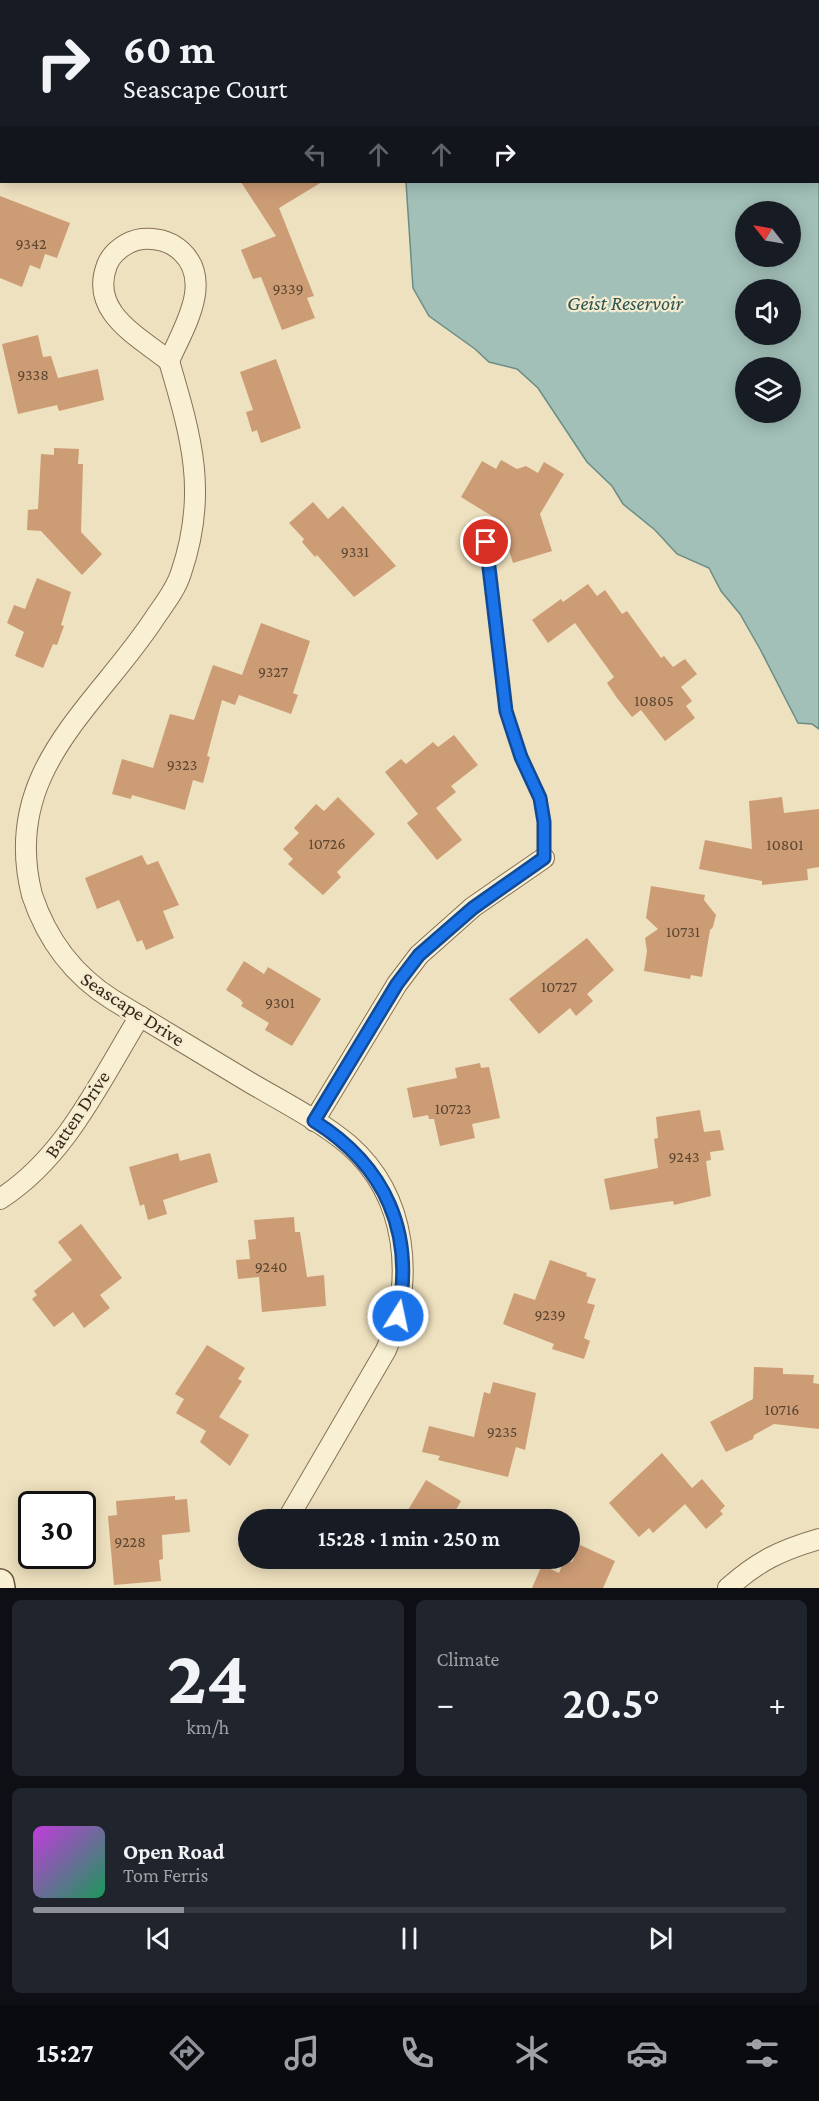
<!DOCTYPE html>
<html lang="en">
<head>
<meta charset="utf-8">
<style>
  :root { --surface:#171b24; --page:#20242c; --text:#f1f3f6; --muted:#9ea1a6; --line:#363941; --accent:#8c9099 }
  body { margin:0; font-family:"Crimson Pro",serif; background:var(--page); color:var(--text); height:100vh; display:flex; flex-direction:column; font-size:22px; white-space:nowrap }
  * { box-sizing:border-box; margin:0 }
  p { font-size:20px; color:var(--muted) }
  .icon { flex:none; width:33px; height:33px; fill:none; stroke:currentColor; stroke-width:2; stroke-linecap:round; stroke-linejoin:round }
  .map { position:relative; height:1588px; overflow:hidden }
  .drawer { display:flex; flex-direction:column; gap:12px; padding:12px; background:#0d0f14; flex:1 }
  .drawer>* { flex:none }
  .guide { position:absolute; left:0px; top:0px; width:819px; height:183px; box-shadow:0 3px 15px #0003; background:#171b24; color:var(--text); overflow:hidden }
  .needle { width:39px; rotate:301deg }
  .buttons { position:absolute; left:735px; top:201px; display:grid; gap:12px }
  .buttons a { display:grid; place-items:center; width:66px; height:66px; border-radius:50%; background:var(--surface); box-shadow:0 3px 15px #0003; font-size:30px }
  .speed { position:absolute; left:18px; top:1491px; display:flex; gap:12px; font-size:30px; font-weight:700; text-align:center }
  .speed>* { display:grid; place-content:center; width:78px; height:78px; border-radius:50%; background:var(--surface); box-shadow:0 3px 15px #0003; line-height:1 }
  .speed .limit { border:3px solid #111; border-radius:9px; background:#fff; color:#111 }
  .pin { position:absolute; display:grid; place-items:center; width:51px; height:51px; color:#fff; margin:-26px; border:3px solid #fff; border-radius:50%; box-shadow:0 2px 6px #0007 }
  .me { position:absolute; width:66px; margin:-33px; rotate:10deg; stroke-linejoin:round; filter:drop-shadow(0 0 4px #0008) }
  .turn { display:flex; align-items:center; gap:21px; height:126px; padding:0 24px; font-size:27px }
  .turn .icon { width:78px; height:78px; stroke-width:2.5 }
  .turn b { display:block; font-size:42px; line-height:51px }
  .lanes { display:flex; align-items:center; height:57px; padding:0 24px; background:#0003; justify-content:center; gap:30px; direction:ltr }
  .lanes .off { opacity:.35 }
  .big { font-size:45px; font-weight:600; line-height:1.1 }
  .drawer .card { flex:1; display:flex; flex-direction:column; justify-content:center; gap:9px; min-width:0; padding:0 21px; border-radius:9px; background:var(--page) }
  .drawer .dial { align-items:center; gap:0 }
  .dial b { font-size:78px; line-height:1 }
  .song { display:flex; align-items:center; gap:18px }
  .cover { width:72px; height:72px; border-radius:9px; background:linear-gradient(135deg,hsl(290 70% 55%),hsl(150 70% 35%)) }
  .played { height:6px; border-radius:3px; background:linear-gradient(90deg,var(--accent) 20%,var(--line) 20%) }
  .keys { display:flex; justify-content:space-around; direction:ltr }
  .heat { display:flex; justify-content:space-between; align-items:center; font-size:33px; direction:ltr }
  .drawer .tiles { flex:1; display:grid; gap:12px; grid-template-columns:1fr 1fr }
  .card:last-child { grid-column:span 2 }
  .trip { position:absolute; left:238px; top:1509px; width:342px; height:60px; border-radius:30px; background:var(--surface); box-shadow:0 3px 15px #0003; font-weight:600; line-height:60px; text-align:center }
  .tab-bar { display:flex; height:96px; justify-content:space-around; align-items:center; background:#090b0e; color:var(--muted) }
  .tab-bar .icon { width:42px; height:42px }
  .tab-bar .on { color:var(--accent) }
  .tab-bar b { font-size:27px; color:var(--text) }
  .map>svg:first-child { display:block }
  .water { fill:#a2c0b8; stroke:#6a8d86; stroke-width:1.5; fill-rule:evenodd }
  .building { fill:#cc9c75 }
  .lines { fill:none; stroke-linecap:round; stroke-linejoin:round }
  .lane-casing { stroke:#867258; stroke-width:12 }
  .street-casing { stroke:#867258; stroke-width:22 }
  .secondary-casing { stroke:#68533b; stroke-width:30 }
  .lane { stroke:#f9efd2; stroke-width:9 }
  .street { stroke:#f9efd2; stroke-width:20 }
  .secondary { stroke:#f9efd2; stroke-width:27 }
  .route-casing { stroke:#114b97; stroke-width:15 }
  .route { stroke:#1a73e8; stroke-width:10 }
  .labels { text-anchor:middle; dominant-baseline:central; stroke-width:4.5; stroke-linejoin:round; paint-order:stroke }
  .number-label { font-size:16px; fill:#5c4632 }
  .street-label { font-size:20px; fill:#36291c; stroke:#f5ebcf }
  .water-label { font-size:21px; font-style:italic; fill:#2b5654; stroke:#f5ebcf }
</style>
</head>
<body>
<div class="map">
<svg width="819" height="1588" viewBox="0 0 819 1588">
  <rect width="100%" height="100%" fill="#eee1bf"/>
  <path class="water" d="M314,0H819V729L812,724L798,723L760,649L740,614L721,591L709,568L677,554L655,530L623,504L612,486L587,462L538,388L517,369L489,362L475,349L429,316L413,288L406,182H818V2ZM746,212H790V256H746ZM746,290H790V334H746ZM746,368H790V412H746Z"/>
  <g class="building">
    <path d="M241,182H322L279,208L314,296L307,298L315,318L282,330L261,277L253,279L241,250L276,236Z"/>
    <path d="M0,196L70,223L57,258L45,254L40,269L30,265L22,287L0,278Z"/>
    <path d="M38,335L43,357L51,356L58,378L98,369L104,400L59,411L57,405L18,414L2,344Z"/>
    <path d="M276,359L301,428L261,443L257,430L252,432L246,412L253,410L240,372Z"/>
    <path d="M54,448L79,449L78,464H83L81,532L102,554L82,575L41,531L27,530L28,510L38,509L41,454L54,455Z"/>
    <path d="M501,460L517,469L526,466L538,473L544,462L564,474L540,514L552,551L513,563L500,521L461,497L482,461L496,469Z"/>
    <path d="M313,502L328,519L343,506L396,566L354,597L317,555L315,557L302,542L304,539L289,523Z"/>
    <path d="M37,578L71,592L61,625L64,626L57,645L53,644L43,668L15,656L24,632L7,623L14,605L25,609Z"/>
    <path d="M588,584L597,596L605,590L622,614L627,611L661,658L664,656L673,667L685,659L697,674L681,687L692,701L686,706L695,718L665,741L641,710L632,717L617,698L607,683L614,677L575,623L548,643L532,620L561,599L563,602Z"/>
    <path d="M261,623L310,641L293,693L298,695L291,714L239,695L235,705L222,700L207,756L210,757L203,783L193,780L185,810L132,795L131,799L112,794L122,759L153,768L170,714L194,720L213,665L242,675Z"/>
    <path d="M454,735L478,765L451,786L456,792L436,808L462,840L437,860L407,823L418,814L385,772L401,759L406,764L433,742L438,747Z"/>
    <path d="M338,797L375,834L337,872L341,877L323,895L288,864L293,859L283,849L299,833L294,828L316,804L324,811Z"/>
    <path d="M782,797L784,813L819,809V867L807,869L808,880L762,885V881L699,869L705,840L752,849L749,801Z"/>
    <path d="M142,855L147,865L158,861L179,905L163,911L174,938L146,950L142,940L137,942L119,900L97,909L85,878Z"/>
    <path d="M651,886L705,895L704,900L716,915L713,927L710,930L702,977L691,975L690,979L644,971L647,951L645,938L658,929L646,918Z"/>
    <path d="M587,938L614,970L587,994L593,1001L576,1016L570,1008L539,1034L509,999Z"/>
    <path d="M244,961L264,974L268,967L321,999L292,1046L265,1030L269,1023L241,1006L243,1003L240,999L226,990Z"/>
    <path d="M480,1063L481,1068L489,1067L500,1118L472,1124L475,1138L440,1146L434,1119H429L428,1115L413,1118L407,1088L457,1078L455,1068Z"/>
    <path d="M700,1110L704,1132L720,1130L724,1150L710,1152L711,1160L706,1161L711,1196L674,1205L673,1201L610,1210L604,1179L658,1168L654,1139L658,1138L656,1117Z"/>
    <path d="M178,1153L180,1161L210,1153L218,1182L163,1200L167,1214L148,1220L144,1204L140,1206L129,1167Z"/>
    <path d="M294,1217L295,1232H300L307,1277L324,1275L326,1306L262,1312L259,1277L238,1279L236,1260L250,1259L248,1240L256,1239L254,1220Z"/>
    <path d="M81,1224L122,1278L100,1295L110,1308L84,1328L73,1312L54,1327L32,1299L37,1295L34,1291L72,1260L58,1242Z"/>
    <path d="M550,1260L587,1273L586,1276L596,1279L587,1303L595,1305L584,1338L590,1341L584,1359L552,1349L554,1344L503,1324L514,1293L535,1300Z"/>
    <path d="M207,1345L245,1368L238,1379L242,1381L219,1417L249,1435L230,1466L200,1442L206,1431L176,1413L184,1399L175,1394Z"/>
    <path d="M754,1367L783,1368V1374L814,1375L813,1383L819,1384V1429L774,1424L754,1435L753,1439L726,1452L710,1422L753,1399Z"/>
    <path d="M493,1382L536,1393L525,1450L516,1447L508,1477L438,1460L440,1456L422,1452L429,1426L474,1437L484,1392L490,1394Z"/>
    <path d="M662,1453L692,1488L702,1479L725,1506L720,1511L723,1514L706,1529L685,1504L653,1533L649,1528L639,1537L609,1503Z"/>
    <path d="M426,1480L461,1501L450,1520H402Z"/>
    <path d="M175,1496V1500L187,1499L190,1532L162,1535L163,1559L159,1560L161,1581L114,1585L108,1516L117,1515L116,1501Z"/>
    <path d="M580,1545L615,1561L603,1588H532L542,1565L559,1573L565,1559L572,1562Z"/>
  </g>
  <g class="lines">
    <g class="lane-casing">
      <path id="lane" d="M486,542L506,711L521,757L540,798L544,822V858"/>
    </g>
    <g class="street-casing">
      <g id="street">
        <path d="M142,239C156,238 170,241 181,251C214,281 183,329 169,361C138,336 89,312 107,265C112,252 127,241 142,239Z"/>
        <path d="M169,361C192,439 208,494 181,573C176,589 165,603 156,616C98,706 0,770 32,895C47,940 73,975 113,1000C158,1027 204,1055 249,1082C283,1102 319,1120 349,1145C408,1197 415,1281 386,1350L287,1520"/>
        <path d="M314,1121L397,984L419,955L473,907L544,858"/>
        <path d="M0,1199C66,1157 100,1081 140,1016"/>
        <path d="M728,1588C758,1561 781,1550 819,1539"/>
      </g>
    </g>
    <g class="secondary-casing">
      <path id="secondary" d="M0,1583L1,1588"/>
    </g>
    <use href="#lane" class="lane"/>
    <use href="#street" class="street"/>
    <use href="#secondary" class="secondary"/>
  </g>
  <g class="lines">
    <g class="route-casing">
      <path id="route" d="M398,1316C415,1233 386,1166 314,1121L397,984L419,955L473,908L544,858V822L540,798L521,757L506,711L486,542"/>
    </g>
    <use href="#route" class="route"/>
  </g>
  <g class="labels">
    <g class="number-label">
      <text x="31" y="243">9342</text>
      <text x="288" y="288">9339</text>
      <text x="33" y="374">9338</text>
      <text x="355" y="551">9331</text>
      <text x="273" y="671">9327</text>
      <text x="654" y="700">10805</text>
      <text x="182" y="764">9323</text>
      <text x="327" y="843">10726</text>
      <text x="785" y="844">10801</text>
      <text x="683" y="931">10731</text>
      <text x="559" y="986">10727</text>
      <text x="280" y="1002">9301</text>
      <text x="453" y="1108">10723</text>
      <text x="684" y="1156">9243</text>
      <text x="271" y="1266">9240</text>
      <text x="550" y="1314">9239</text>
      <text x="782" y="1409">10716</text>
      <text x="502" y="1431">9235</text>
      <text x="130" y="1541">9228</text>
    </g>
    <g class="street-label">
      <text transform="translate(133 1009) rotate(33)">Seascape Drive</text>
      <text transform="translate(77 1114) rotate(-56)">Batten Drive</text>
    </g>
    <g class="water-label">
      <text x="625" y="303">Geist Reservoir</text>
    </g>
  </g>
</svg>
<div class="buttons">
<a><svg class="needle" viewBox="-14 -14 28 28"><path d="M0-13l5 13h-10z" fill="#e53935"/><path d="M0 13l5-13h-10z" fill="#9ea1a6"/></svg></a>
<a><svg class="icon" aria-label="sound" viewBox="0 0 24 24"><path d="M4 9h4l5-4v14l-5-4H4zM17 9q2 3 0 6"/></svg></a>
<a><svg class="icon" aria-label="layers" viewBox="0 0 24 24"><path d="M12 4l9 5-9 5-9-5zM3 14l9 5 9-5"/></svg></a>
</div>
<div class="speed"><div class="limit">30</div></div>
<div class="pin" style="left:486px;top:542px;background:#d93025"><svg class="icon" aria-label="arrive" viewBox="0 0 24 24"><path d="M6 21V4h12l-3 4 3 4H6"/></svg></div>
<svg class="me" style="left:398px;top:1316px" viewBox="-20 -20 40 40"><circle r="17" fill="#1a73e8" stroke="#fff" stroke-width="3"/><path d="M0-11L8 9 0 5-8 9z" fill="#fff"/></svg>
<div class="trip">15:28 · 1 min · 250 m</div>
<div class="guide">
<div class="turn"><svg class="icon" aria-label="right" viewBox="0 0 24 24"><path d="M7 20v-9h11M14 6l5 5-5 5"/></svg><div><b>60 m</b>Seascape Court</div></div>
<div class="lanes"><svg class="icon off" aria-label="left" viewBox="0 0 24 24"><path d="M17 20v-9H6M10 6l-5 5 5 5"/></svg><svg class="icon off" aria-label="ahead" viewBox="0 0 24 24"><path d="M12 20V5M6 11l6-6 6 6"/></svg><svg class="icon off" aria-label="ahead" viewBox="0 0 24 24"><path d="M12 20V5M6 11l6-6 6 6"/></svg><svg class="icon" aria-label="right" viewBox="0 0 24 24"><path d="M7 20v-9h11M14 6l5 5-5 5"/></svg></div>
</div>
</div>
<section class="drawer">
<div class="tiles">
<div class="card dial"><b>24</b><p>km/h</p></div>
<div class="card"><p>Climate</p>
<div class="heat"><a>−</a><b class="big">20.5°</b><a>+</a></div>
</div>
<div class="card">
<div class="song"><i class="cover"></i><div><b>Open Road</b><p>Tom Ferris</p></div></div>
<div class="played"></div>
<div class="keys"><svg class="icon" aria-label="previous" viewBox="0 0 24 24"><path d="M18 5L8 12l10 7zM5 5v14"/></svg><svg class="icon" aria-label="pause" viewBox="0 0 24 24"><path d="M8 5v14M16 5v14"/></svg><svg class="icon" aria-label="next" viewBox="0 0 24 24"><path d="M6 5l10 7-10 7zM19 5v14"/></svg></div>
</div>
</div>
</section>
<nav class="tab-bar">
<b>15:27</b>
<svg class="icon on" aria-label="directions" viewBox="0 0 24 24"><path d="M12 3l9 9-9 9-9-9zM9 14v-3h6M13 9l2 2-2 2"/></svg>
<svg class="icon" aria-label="music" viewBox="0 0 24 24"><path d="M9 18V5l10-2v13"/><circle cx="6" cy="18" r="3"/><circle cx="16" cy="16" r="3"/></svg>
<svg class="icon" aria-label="phone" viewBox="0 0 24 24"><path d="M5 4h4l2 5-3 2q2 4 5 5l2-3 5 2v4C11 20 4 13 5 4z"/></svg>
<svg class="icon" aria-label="climate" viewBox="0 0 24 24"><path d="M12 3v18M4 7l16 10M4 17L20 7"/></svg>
<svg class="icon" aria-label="car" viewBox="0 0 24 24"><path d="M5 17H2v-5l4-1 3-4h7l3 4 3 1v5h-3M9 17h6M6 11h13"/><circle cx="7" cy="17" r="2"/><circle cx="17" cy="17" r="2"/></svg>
<svg class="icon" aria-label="filters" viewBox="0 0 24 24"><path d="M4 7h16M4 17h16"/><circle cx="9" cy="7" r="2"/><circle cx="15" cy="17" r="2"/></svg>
</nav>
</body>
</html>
